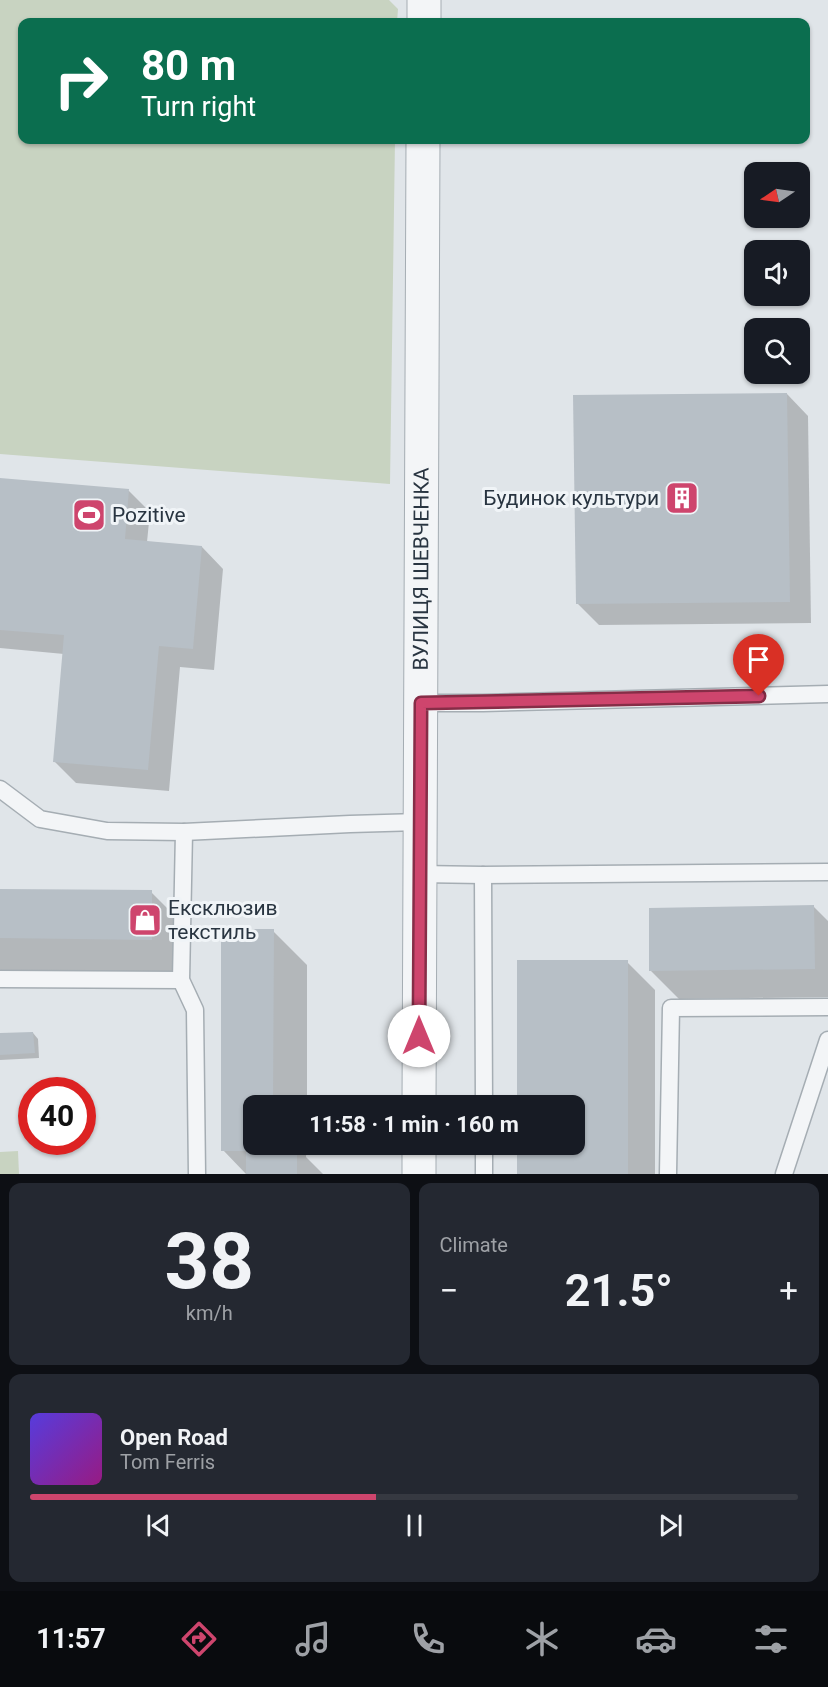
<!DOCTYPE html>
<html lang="en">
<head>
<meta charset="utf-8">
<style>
  :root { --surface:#171b24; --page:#242831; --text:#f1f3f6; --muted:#9ea1a6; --line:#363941; --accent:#ce456d }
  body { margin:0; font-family:Roboto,sans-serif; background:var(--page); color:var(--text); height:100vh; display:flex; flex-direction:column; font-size:22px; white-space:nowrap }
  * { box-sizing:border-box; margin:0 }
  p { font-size:20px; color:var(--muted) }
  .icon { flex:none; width:33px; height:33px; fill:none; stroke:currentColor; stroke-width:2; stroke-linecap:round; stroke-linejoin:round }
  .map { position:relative; height:1174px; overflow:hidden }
  .details { display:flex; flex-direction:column; gap:9px; padding:9px; background:#0d0f14; flex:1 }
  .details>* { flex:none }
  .top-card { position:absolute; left:18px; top:18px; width:792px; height:126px; border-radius:12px; box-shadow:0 2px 4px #0004; background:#0b6e4f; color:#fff; overflow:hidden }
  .needle { width:39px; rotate:257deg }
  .tools { position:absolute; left:744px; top:162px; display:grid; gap:12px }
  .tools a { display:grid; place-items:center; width:66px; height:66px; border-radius:12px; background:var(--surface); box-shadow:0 2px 4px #0004; font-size:30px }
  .speed { position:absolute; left:18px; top:1077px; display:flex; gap:12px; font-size:30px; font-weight:700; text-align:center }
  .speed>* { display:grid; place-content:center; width:78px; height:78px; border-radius:50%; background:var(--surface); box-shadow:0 2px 4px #0004; line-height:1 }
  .speed .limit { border:9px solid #d22; background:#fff; color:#111 }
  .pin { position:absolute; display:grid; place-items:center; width:51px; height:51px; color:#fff; margin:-62px -26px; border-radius:50% 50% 50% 0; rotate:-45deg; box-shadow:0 0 6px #0007 }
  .pin .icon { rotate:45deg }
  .me { position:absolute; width:66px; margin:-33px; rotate:0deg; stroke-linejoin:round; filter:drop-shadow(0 0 4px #0008) }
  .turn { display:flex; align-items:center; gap:21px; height:126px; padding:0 24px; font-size:27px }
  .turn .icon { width:78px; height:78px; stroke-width:2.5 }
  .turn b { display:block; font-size:42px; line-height:51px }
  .big { font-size:45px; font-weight:700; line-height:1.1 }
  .details .tile { flex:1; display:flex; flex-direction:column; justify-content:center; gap:9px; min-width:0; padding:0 21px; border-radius:12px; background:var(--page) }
  .details .dial { align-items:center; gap:0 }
  .dial b { font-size:78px; line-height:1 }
  .song { display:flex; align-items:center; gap:18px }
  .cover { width:72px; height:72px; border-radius:9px; background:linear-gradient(135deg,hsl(250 70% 55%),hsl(310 70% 35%)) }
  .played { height:6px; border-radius:3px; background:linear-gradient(90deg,var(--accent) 45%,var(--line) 45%) }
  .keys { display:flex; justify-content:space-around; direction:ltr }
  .heat { display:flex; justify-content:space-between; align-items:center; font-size:33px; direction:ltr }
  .details .tiles { flex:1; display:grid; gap:9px; grid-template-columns:1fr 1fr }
  .tile:last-child { grid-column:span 2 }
  .trip { position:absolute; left:243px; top:1095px; width:342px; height:60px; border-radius:12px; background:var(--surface); box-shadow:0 2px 4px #0004; font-weight:700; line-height:60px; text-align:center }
  .tab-bar { display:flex; height:96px; justify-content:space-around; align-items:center; background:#090b0e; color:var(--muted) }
  .tab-bar .icon { width:42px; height:42px }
  .tab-bar .active { color:var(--accent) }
  .tab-bar b { font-size:27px; color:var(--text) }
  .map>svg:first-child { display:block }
  .green { fill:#c8d3c1 }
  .shadow { fill:#0003 }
  .building { fill:#b7bfc6 }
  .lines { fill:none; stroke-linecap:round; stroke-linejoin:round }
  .service-casing { stroke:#a5adb3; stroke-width:19 }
  .tertiary-casing { stroke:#a5adb3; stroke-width:35 }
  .service { stroke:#f3f5f7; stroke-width:16 }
  .tertiary { stroke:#f3f5f7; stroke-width:33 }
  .route-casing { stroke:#862d47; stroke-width:15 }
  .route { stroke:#ce456d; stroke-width:10 }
  .labels { text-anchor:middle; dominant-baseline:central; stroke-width:6; stroke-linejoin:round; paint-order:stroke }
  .poi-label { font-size:21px; fill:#293541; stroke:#f0f4f7; text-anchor:start }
  .street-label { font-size:21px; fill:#293541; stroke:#f0f4f7 }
</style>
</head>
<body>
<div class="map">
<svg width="828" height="1174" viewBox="0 0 828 1174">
  <rect width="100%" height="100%" fill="#e0e5e9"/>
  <g class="green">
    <path d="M0,0H389L398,9L397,22H22V140H395L390,484L0,454Z"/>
    <path d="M18,1151L19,1174H0V1152Z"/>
  </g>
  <g class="shadow">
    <path d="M787,394L808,416L811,623L599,625L577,603Z"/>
    <path d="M0,479L129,491L150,512L147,542L202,547L223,569L214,670L180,667L169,791L76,783L55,762L64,654L0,648Z"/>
    <path d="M0,890L151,892L185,926V973L0,971Z"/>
    <path d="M814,907L828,921V997L679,999L651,971Z"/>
    <path d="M273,931L307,965V1106H254V1144H307L306,1157L323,1174H246L223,1150Z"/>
    <path d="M627,962L655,990V1174H518V1144H574Z"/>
    <path d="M33,1033L38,1039L39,1058L0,1060V1035Z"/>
  </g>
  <g class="building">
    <path d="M787,393L790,602L576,604L573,395Z"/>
    <path d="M0,478L129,489L125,539L202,546L193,649L159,646L148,770L53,762L64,635L0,630Z"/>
    <path d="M0,889L152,890V940L0,938Z"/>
    <path d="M814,905L815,969L649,971V908Z"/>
    <path d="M221,929H274L273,1106H254V1144L297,1145V1174H246V1151H221Z"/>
    <path d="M517,960H628V1174H517V1144H574V1106H517Z"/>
    <path d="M33,1032L35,1053L0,1055V1033Z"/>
  </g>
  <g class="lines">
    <g class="service-casing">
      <g id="service">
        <path d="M421,703H483L828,694"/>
        <path d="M0,789L40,819L107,831L184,832L350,824L419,822"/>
        <path d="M184,832L181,980L195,1010L197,1174"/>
        <path d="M419,874L483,875L828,872"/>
        <path d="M483,875L484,1106"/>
        <path d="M0,979L181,980"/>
        <path d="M484,1144V1174"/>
        <path d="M668,1174L671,1008L828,1007"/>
        <path d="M784,1174L828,1040"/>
      </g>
    </g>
    <g class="tertiary-casing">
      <g id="tertiary">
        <path d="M424,22V0"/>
        <path id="s1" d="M419,1106L423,140"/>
        <path d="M419,1174V1144"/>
      </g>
    </g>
    <use href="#service" class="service"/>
    <use href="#tertiary" class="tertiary"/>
  </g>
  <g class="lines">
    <g class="route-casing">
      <path id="route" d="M419,1036L421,703L759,696"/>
    </g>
    <use href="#route" class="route"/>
  </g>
  <defs>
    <g id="building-square" transform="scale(1.725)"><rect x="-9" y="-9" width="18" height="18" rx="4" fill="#ce456d" stroke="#f0f4f7"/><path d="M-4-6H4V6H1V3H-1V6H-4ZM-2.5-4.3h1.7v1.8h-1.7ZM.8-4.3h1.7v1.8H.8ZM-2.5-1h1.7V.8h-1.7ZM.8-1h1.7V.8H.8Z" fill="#fff"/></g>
    <g id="stadium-square" transform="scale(1.725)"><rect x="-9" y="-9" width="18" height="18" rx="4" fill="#ce456d" stroke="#f0f4f7"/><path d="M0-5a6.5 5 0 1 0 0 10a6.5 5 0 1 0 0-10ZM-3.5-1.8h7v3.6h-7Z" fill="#fff"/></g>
    <g id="shop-square" transform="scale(1.725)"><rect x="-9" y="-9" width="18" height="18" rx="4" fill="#ce456d" stroke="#f0f4f7"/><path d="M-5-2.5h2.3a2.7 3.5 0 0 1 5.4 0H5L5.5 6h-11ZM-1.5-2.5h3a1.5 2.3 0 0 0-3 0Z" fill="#fff"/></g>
  </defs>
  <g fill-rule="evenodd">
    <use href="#building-square" x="682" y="498"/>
    <use href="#stadium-square" x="89" y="515"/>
    <use href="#shop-square" x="145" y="920"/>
  </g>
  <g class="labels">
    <g class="poi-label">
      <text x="659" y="498" text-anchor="end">Будинок культури</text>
      <text x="112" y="515">Pozitive</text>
      <text x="168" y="908">Ексклюзив<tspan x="168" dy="24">текстиль</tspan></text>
    </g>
    <g class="street-label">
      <text stroke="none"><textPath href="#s1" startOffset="537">ВУЛИЦЯ ШЕВЧЕНКА</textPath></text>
    </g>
  </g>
</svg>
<div class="tools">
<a><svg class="needle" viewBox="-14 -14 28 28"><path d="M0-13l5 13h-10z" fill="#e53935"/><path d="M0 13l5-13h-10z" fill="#9ea1a6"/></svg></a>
<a><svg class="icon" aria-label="sound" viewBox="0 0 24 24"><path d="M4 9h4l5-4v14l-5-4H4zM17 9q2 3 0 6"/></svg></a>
<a><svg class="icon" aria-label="search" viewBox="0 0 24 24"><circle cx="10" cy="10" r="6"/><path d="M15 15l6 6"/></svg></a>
</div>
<div class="speed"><div class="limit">40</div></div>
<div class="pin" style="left:759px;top:696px;background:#d93025"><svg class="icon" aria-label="arrive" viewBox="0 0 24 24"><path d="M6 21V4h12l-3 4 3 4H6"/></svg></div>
<svg class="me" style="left:419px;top:1036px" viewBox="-20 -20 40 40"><circle r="19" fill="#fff"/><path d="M0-13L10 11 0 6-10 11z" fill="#ce456d"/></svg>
<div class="trip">11:58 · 1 min · 160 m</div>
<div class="top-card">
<div class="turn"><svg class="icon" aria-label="right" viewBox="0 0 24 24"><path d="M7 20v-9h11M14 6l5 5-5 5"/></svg><div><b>80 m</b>Turn right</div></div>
</div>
</div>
<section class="details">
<div class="tiles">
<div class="tile dial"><b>38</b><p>km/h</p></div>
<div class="tile"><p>Climate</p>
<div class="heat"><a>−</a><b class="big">21.5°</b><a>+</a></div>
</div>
<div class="tile">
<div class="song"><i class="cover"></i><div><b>Open Road</b><p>Tom Ferris</p></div></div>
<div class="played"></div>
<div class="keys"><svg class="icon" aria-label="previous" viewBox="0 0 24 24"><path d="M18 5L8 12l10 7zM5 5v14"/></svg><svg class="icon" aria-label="pause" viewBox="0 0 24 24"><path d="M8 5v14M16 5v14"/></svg><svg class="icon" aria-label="next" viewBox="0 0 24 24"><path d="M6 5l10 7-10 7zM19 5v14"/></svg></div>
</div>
</div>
</section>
<nav class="tab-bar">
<b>11:57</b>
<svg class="icon active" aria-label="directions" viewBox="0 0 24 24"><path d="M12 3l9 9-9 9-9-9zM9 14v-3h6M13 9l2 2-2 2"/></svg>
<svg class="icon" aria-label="music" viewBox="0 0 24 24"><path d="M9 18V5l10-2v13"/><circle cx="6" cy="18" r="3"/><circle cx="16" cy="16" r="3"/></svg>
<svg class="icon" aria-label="phone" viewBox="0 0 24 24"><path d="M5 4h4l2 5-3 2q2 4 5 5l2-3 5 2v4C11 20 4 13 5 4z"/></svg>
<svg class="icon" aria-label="climate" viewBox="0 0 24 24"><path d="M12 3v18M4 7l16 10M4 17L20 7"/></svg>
<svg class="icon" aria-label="car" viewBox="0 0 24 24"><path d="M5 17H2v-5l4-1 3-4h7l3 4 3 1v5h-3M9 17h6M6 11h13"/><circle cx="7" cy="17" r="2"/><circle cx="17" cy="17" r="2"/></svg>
<svg class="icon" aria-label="filters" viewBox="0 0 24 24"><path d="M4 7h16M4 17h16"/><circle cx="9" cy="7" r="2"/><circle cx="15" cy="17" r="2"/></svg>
</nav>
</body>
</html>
